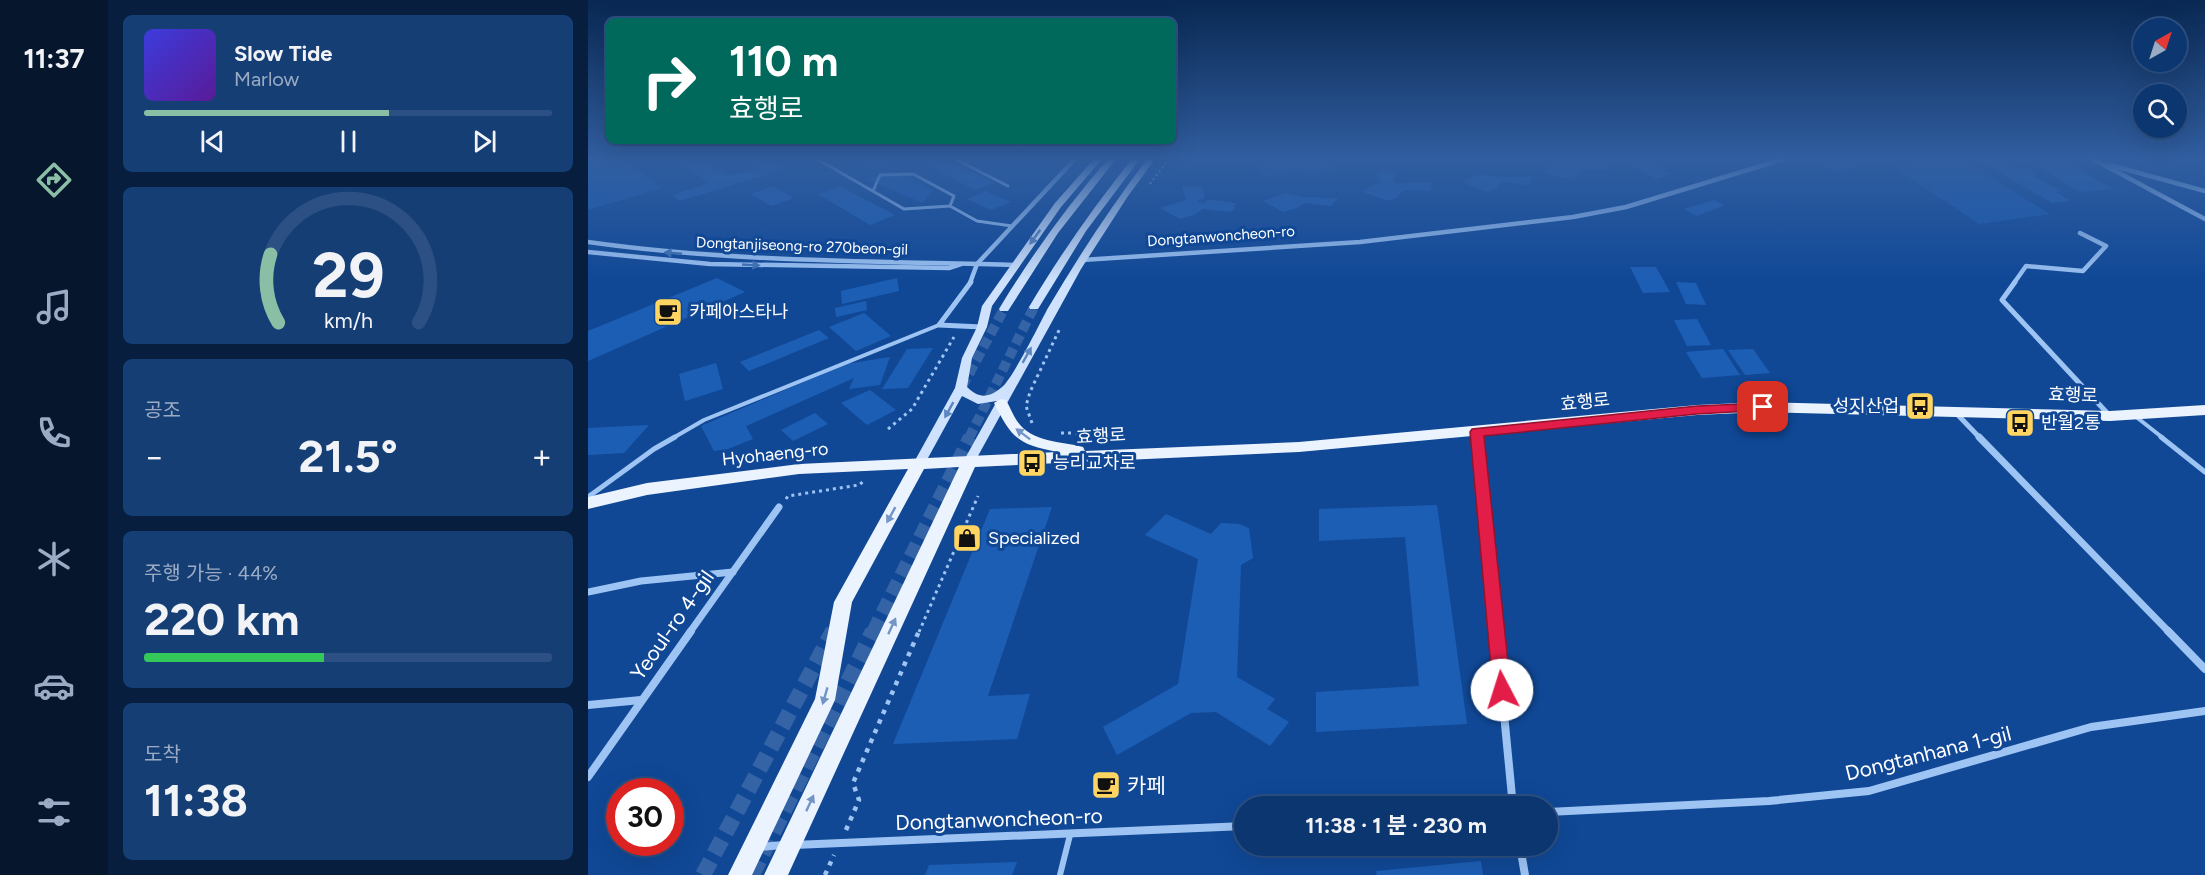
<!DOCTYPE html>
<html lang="ko">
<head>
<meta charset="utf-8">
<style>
  :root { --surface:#0c3670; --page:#153e75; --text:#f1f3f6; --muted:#9aabc3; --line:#2c5083; --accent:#8abfa5 }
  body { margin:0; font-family:Figtree,"Noto Sans KR",sans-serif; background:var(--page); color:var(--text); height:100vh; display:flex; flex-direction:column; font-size:22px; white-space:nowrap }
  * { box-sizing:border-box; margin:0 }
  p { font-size:20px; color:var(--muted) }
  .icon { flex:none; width:33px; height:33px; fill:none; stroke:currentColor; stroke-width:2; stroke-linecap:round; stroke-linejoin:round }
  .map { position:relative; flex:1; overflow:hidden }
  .details { display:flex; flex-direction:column; gap:15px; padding:15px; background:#071e3e; width:480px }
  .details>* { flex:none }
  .top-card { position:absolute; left:18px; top:18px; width:570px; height:126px; border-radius:9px; box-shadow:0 6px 24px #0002,0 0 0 2px var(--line); background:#00695c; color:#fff; overflow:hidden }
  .needle { width:39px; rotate:39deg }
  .fabs { position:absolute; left:1545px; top:18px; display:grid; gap:12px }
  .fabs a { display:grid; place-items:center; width:54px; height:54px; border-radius:50%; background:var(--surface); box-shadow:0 6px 24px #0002,0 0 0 2px var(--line); font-size:30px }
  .speed { position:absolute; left:18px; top:778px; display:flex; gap:12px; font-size:30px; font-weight:700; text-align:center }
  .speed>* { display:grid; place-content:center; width:78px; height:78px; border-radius:50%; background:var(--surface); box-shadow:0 6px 24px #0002,0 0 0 2px var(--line); line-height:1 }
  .speed .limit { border:9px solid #d22; background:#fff; color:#111 }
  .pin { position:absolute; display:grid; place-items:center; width:51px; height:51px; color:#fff; margin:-26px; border-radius:12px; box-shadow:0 3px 9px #0006 }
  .me { position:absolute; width:66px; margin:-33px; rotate:355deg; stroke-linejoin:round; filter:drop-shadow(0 0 4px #0008) }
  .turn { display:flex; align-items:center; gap:21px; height:126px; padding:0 24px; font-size:27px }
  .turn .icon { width:78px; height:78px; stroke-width:2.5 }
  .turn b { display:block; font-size:42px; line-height:51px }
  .big { font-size:45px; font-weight:700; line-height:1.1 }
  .details .tile { flex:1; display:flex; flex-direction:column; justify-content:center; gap:9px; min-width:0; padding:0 21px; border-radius:9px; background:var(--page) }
  .details .dial { align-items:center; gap:0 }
  .dial svg { height:156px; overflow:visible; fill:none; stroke:var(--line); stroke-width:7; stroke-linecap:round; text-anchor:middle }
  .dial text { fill:var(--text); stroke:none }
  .song { display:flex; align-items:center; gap:18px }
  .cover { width:72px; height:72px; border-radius:9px; background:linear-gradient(135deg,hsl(240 70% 55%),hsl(270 70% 35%)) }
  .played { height:6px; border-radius:3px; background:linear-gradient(90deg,var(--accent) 60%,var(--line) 60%) }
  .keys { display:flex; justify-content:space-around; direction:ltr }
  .heat { display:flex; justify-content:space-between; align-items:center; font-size:33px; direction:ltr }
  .charge { height:9px; border-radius:4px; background:linear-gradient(90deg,#34c759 44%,var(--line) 0) }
  .trip { position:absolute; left:646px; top:796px; width:324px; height:60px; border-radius:30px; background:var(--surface); box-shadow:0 6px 24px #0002,0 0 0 2px var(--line); font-weight:700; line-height:60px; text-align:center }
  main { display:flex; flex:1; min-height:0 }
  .tab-bar { display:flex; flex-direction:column; width:108px; justify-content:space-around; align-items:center; background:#05162d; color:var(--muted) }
  .tab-bar .icon { width:42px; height:42px }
  .tab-bar .selected { color:var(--accent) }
  .tab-bar b { font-size:27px; color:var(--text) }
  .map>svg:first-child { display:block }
  .green { fill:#1759b0 }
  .building { fill:#1d5eb5 }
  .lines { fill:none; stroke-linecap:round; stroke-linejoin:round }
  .secondary-tunnel-far2 { stroke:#3463a6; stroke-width:10; stroke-dasharray:10 5; stroke-linecap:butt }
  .secondary-tunnel-far1 { stroke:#3463a6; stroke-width:14; stroke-dasharray:14 7; stroke-linecap:butt }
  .secondary-tunnel { stroke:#3463a6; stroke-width:16; stroke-dasharray:16 8; stroke-linecap:butt }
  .path-far2 { stroke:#9ec4f4; stroke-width:2; stroke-dasharray:2 3; stroke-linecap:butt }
  .path-far1 { stroke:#9ec4f4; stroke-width:3; stroke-dasharray:3 4; stroke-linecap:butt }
  .path { stroke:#9ec4f4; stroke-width:4.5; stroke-dasharray:4.5 6; stroke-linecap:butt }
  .lane-far3 { stroke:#9ec4f4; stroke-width:3 }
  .lane-far2 { stroke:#9ec4f4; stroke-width:4 }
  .lane-far1 { stroke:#9ec4f4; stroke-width:5 }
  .lane { stroke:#9ec4f4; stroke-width:6 }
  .street-far3 { stroke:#9ec4f4; stroke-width:4.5 }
  .street-far2 { stroke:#9ec4f4; stroke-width:5 }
  .street-far1 { stroke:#9ec4f4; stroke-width:7 }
  .street { stroke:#9ec4f4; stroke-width:8 }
  .secondary { fill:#cee2fd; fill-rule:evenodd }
  .primary { fill:#ebf3ff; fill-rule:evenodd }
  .oneway { fill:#5c86bf }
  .oneway2 { fill:#4273b7 }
  .oneway3 { fill:#7395c5 }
  .route { fill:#e11d48; stroke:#92132f; stroke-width:1.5 }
  .labels { text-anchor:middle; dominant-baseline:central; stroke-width:6; stroke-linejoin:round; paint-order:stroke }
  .far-street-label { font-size:15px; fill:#fff; stroke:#104896 }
  .poi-label { font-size:18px; fill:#fff; stroke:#104896; text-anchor:start }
  .street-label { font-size:18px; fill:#fff; stroke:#104896 }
  .near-street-label { font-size:21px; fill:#fff; stroke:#104896 }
  .near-poi-label { font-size:21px; fill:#fff; stroke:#104896; text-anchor:start }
</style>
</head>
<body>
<main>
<nav class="tab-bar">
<b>11:37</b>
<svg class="icon selected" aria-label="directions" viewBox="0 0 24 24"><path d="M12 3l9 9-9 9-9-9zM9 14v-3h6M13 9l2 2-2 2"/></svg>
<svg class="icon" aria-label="music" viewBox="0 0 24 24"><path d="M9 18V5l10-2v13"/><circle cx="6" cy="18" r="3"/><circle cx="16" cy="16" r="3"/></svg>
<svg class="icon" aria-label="phone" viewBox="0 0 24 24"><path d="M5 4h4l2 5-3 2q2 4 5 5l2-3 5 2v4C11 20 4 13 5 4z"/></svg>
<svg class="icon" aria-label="climate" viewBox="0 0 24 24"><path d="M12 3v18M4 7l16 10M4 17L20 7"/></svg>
<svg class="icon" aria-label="car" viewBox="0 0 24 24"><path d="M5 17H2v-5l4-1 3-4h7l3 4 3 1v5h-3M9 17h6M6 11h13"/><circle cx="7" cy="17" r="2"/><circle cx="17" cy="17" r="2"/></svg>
<svg class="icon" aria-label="filters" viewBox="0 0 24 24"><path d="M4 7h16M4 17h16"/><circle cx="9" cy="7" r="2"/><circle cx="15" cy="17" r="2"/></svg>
</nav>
<section class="details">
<div class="tile">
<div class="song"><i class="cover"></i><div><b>Slow Tide</b><p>Marlow</p></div></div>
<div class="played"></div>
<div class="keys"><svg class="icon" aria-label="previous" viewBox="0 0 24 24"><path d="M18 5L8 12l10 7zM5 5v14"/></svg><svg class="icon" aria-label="pause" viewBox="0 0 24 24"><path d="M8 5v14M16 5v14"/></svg><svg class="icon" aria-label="next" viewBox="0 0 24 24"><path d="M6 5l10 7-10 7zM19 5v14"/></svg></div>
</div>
<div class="tile dial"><svg viewBox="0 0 100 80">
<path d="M14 69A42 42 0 1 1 86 69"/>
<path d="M14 69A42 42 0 0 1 10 34" stroke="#8abfa5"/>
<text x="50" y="56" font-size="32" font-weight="700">29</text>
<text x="50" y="72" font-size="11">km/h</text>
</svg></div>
<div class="tile"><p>공조</p>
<div class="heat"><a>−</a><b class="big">21.5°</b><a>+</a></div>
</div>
<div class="tile"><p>주행 가능 · 44%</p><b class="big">220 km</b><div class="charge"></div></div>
<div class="tile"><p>도착</p><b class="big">11:38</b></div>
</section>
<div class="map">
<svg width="1617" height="875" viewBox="0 0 1617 875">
  <rect width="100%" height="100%" fill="#104896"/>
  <g class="green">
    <path d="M14,159H36L73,188L0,210V163Z"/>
    <path d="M675,159L735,160L743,163L745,168L731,174L707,172L679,176L670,172L674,166Z"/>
    <path d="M1376,161L1462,214L1391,224L1306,167Z"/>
    <path d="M316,175L345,190L335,203L275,178Z"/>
  </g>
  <g class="building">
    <path d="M56,159H83V160L64,165Z"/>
    <path d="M87,159H115L140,176L171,168L157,159H181L196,169L92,201L84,195L121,183Z"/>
    <path d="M263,159H299L305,163L283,170Z"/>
    <path d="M326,159H359L406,183L387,190Z"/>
    <path d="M966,159H978L985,165L1017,163L1019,170H994L990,175H992L984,180L955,173L960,167L970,163Z"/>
    <path d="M1032,159H1053L1083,174L1069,179Z"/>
    <path d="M1239,159H1274L1279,161L1250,172L1228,163Z"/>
    <path d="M1388,159H1408L1425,169L1437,168L1450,175L1445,176L1473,191L1468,192L1483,201L1464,203Z"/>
    <path d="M1479,163L1525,189L1492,192L1448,166Z"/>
    <path d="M805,170L809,177L805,180L807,183L844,182L843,191L816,190L810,195L812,196L801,201L775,192L782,186L794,183L788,171Z"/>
    <path d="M891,174L909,177H943L941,185L914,182L908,187L910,188L898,192L874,182Z"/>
    <path d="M185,186L206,198L183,206L162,194Z"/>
    <path d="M252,186L307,215L282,225L230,194Z"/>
    <path d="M614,186L617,196L615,199L610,200V202L616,203L619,200H626L648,203L645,207H648L643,212L615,209L606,215L592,219L572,208L598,200L594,187Z"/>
    <path d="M398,191L423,202L403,210L379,199Z"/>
    <path d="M697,193L715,197L750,198L743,206L717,203L708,208H709L695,212L675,201Z"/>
    <path d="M1126,200L1137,205L1109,216L1096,209Z"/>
    <path d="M1042,267H1068L1082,292L1055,293Z"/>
    <path d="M129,278L157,292L0,361V331Z"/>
    <path d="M309,278L311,291L254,304L253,291Z"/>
    <path d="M1088,282L1108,283L1118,305L1098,304Z"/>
    <path d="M278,301L279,310L248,317L247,308Z"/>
    <path d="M276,313L303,336L268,351L241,327Z"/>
    <path d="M1109,319L1123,345L1099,346L1086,320Z"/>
    <path d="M231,330L241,338L161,371L152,362Z"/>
    <path d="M345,348L320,388L294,389L319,349Z"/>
    <path d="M1135,349L1152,375L1114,378L1098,352Z"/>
    <path d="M1165,349L1182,373L1157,375L1140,350Z"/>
    <path d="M302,357L292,385L261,389L266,378L158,426L165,439L140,449L126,451L113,426L258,364Z"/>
    <path d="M128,363L135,389L97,401L91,374Z"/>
    <path d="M282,390L308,410L279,425L253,403Z"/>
    <path d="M227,413L240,424L205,441L193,430Z"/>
    <path d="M61,425L36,453L0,455V428Z"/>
    <path d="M849,505L879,724L728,732V692L831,686L817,537L731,541V509Z"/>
    <path d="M464,507L400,696L442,694L429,739L305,744L402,509Z"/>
    <path d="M578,514L623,534L633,523L651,524L661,528L665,558L653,565L649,677L687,699L679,709L701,722L682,746L628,712L603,713L529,755L515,727L590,684L610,559L557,535Z"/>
    <path d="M893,861L895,875H789L788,871Z"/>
    <path d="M429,862L424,875H337L341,865Z"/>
  </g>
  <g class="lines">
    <g class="secondary-tunnel-far2">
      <path d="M374,387L416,309"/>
      <path d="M381,438L446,307"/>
    </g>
    <g class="secondary-tunnel-far1">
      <path d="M244,632L245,630"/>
      <path d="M285,632L382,437"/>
    </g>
    <g class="secondary-tunnel">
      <path d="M115,875L245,631"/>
      <path d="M164,875L285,631"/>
    </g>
    <path class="path-far2" d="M562,184L581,159"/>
    <g class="path-far1">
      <path d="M444,423L438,406L442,392L472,328"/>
      <path d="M300,429L324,409L366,337"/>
      <path d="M473,433H490"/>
      <path d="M198,499L200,496L271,485L277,480"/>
      <path d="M331,632L390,496"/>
    </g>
    <g class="path">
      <path d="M258,830L271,800L265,783L331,631"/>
      <path d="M237,875L246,855"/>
    </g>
    <g class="lane-far3">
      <path d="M229,159L316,209L362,206L366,196L325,174L292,175L285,191"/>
      <path d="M367,159L420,186"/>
      <path d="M362,206L389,221L424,226"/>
    </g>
    <g class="lane-far2">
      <path d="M1547,416L1575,438"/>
      <path d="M85,438L116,420L351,325"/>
    </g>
    <g class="lane-far1">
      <path d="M1573,437L1617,472"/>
      <path d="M0,497L66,449L87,437"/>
    </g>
    <path class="lane" d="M472,875L482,835"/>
    <g class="street-far3">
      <path d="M1505,159L1617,219"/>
      <path d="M1522,165L1617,191"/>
      <path d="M0,242C141,262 285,261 427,265"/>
      <path d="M0,252L122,264L361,268L373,264"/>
      <path d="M494,260L772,242L985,217L1038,207L1196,159"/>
      <path d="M382,283L389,264L487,159"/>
      <path d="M1426,283L1438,266L1495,271L1518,246L1492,233"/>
    </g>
    <g class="street-far2">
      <path d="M383,282L351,325L394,327"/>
      <path d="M1427,282L1414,300L1522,416"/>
      <path d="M1367,412L1392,438"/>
      <path d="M889,432L890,438"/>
    </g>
    <g class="street-far1">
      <path d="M889,437L908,632"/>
      <path d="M1391,437L1581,632"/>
      <path d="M0,592L53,581L145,572"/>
      <path d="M102,632L191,507"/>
    </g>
    <g class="street">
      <path d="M908,631L925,807"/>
      <path d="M1580,631L1617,669"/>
      <path d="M0,705L53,700"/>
      <path d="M0,777L103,631"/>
      <path d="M960,812L1181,801L1281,791L1503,727L1617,711"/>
      <path d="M206,845L657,826"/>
      <path d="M932,846L937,875"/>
      <path d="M170,847L196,845"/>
    </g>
    <g class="secondary">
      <path d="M506,159H514L473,207L404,306L399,327L384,358L379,387C391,399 401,398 414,387C424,380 452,323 460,308C490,257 523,207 559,159H567L540,196L493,269L385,465H377L375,462L409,401L390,404L374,396L335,467H327L325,464L367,388L374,358L389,327L394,306L467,203Z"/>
      <path d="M520,159H528L470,233L420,311H412L411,309C443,256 479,206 520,159Z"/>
      <path d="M544,159H552L498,231L450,309H442L441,307C472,255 506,206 544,159Z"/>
    </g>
    <path class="primary" d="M413,399L418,400C422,407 425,415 429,421C444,443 473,441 495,447L497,451L711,442L1109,405L1175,402L1522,411L1617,405V415L1522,421L1175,412L1109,415L711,452L387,467L200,875H176L371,467L336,469L264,602L247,700L164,875H140L227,699L246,602L320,469L211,474L59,495L0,509V497L59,483L211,464L470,452C431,445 424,439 406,403Z"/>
  </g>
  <defs><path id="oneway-solid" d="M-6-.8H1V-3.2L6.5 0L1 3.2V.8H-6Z" transform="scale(1.5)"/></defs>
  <g class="oneway">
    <use href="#oneway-solid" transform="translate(447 237) rotate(126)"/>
    <use href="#oneway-solid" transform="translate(439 355) rotate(-61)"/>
    <use href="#oneway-solid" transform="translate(361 410) rotate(119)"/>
  </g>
  <g class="oneway2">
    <use href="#oneway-solid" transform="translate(85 253) rotate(-175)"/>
    <use href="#oneway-solid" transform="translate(163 265) rotate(3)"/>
  </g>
  <g class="oneway3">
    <use href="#oneway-solid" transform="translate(435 434) rotate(-143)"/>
    <use href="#oneway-solid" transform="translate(303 515) rotate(119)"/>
    <use href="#oneway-solid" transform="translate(304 626) rotate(-65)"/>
    <use href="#oneway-solid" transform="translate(237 696) rotate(106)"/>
    <use href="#oneway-solid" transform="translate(222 803) rotate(-65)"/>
  </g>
  <linearGradient id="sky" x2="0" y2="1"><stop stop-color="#092852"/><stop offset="0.56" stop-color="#315ea0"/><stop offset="1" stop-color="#315ea0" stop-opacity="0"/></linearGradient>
  <rect width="1617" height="282" fill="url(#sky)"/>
  <path class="route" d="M1175,403L1181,407L1179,410L1109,414L896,436L923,690L920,695L914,698L907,695L905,690L882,432L884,429L1109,406Z"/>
  <defs>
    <g id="cafe-square" transform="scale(1.5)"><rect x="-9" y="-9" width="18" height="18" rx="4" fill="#ffd461" stroke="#104896"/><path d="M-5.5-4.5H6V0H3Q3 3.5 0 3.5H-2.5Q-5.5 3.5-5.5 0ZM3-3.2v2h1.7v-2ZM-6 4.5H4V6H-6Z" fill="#111"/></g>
    <g id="bus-square" transform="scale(1.5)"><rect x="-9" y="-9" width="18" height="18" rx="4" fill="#ffd461" stroke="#104896"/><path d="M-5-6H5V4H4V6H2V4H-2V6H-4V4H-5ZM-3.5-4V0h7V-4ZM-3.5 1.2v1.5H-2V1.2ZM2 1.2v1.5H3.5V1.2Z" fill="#111"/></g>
    <g id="shop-square" transform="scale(1.5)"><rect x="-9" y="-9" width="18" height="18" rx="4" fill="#ffd461" stroke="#104896"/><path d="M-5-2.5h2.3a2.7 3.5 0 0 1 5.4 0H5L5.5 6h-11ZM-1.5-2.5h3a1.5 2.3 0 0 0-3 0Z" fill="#111"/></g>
  </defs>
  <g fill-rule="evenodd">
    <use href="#cafe-square" x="80" y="312"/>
    <use href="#bus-square" x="1332" y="406"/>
    <use href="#bus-square" x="1432" y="423"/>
    <use href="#bus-square" x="444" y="463"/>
    <use href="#shop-square" x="379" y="538"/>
    <use href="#cafe-square" x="518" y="785"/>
  </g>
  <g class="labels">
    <g class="far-street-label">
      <text transform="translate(633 236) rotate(-4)">Dongtanwoncheon-ro</text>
      <text transform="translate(214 246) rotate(2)">Dongtanjiseong-ro 270beon-gil</text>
    </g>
    <g class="poi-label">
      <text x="101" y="312">카페아스타나</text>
      <text x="1311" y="406" text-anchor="end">성지산업</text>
      <text x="1453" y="423">반월2통</text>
      <text x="465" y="463">능리교차로</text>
      <text x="400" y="538">Specialized</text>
    </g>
    <g class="street-label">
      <text transform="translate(1485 395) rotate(2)">효행로</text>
      <text transform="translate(997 402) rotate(-6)">효행로</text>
      <text transform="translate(513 436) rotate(-3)">효행로</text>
      <text transform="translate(187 454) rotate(-6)">Hyohaeng-ro</text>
    </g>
    <g class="near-street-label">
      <text transform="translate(84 625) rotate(-55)">Yeoul-ro 4-gil</text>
      <text transform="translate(1340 753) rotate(-14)">Dongtanhana 1-gil</text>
      <text transform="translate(411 819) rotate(-2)">Dongtanwoncheon-ro</text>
    </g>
    <g class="near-poi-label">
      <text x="539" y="785">카페</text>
    </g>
  </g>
</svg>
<div class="fabs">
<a><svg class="needle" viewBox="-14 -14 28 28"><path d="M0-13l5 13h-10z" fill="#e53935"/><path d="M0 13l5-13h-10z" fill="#9aabc3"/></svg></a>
<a><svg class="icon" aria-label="search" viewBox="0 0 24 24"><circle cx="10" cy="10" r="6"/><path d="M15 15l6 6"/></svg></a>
</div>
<div class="speed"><div class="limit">30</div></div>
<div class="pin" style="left:1175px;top:407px;background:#d93025"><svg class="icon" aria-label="arrive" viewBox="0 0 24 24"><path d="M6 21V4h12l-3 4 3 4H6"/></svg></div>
<svg class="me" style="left:914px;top:690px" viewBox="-20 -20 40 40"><circle r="19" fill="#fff"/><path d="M0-13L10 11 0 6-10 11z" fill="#e11d48"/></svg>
<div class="trip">11:38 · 1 분 · 230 m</div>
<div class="top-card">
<div class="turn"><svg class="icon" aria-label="right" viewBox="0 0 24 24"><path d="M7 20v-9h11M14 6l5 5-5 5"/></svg><div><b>110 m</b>효행로</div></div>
</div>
</div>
</main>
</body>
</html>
